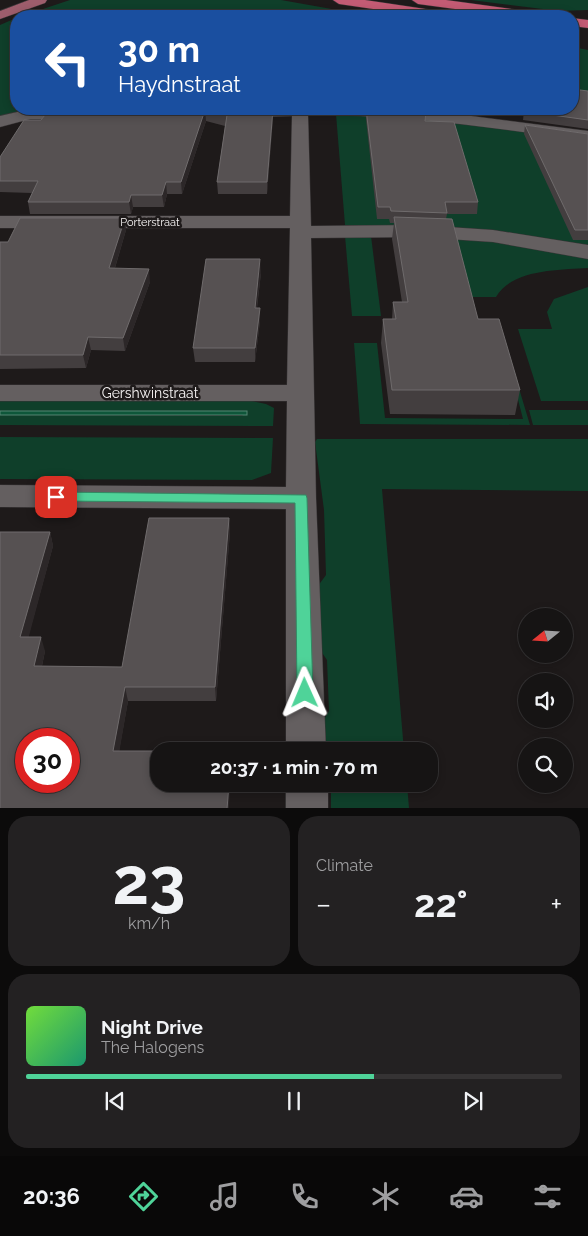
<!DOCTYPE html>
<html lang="en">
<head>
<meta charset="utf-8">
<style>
  :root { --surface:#161414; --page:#232122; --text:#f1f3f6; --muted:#9e9ea0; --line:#353334; --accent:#4fd399 }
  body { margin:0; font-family:Raleway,sans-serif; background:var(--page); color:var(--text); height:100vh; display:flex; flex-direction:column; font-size:19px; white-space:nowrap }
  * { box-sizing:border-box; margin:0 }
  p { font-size:16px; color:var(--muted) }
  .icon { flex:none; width:28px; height:28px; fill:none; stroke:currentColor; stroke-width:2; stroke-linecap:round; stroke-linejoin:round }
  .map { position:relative; height:808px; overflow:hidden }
  .sheet { display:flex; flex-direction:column; gap:8px; padding:8px; background:#0c0b0b; flex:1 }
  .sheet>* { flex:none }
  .hud { position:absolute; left:10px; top:10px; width:569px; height:105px; border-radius:20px; box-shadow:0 2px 8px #0003,0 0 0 1px var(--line); background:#1a4fa0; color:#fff; overflow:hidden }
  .needle { width:32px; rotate:252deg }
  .fabs { position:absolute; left:518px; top:608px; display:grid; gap:10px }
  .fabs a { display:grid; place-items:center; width:55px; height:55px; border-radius:50%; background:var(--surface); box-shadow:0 2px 8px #0003,0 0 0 1px var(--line); font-size:25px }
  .speed { position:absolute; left:15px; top:728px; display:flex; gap:10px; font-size:25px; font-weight:700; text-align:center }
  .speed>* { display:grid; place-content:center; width:65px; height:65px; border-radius:50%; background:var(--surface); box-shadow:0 2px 8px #0003,0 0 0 1px var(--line); line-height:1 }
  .speed .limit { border:8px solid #d22; background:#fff; color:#111 }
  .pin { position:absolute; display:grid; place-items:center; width:42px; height:42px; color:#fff; margin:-21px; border-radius:10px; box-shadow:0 2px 8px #0006 }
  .me { position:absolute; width:55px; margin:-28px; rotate:359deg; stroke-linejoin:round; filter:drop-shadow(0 0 4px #0008) }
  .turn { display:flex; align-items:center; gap:18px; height:105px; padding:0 25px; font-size:22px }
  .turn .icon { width:65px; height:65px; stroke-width:2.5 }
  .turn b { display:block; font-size:35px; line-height:42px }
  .big { font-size:38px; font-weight:700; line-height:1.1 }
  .sheet .tile { flex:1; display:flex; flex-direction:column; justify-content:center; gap:8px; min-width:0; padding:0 18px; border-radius:20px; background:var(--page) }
  .sheet .dial { align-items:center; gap:0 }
  .dial b { font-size:65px; line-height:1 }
  .song { display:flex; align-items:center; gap:15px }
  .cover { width:60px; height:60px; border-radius:8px; background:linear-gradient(135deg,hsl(100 70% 55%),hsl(160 70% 35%)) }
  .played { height:5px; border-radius:2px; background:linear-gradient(90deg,var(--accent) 65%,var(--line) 65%) }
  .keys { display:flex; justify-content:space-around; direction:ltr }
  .heat { display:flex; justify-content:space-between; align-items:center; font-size:28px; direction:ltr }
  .sheet .tiles { flex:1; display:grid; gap:8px; grid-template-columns:1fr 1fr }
  .tile:last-child { grid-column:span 2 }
  .trip { position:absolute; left:150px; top:742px; width:288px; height:50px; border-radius:20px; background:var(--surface); box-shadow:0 2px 8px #0003,0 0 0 1px var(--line); font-weight:700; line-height:50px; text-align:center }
  .menu { display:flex; height:80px; justify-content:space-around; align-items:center; background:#090808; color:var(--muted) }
  .menu .icon { width:35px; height:35px }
  .menu .selected { color:var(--accent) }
  .menu b { font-size:22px; color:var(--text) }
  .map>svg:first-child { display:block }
  .green { fill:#0f3f2a }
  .water { fill:#0e573a; stroke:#548672 }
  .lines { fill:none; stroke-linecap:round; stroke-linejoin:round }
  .street-casing { stroke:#383536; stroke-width:1 }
  .primary-casing { stroke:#383536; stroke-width:1 }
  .highway-casing { stroke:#383536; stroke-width:1 }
  .street { fill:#645f60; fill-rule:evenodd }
  .primary { fill:#9d5d6c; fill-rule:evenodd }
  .highway { fill:#c35b74; fill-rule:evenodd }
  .wall { fill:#433e3f }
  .shaded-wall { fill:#2c2728 }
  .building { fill:#565152; stroke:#6f6b6c; fill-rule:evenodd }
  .route { fill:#4fd399; stroke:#338963 }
  .labels { text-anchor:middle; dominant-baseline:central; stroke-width:5; stroke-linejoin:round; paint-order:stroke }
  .far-street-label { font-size:11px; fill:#f7f4f4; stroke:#1e1a1a }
  .street-label { font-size:14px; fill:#f7f4f4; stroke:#1e1a1a }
</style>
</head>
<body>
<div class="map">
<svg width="588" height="809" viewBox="0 0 588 809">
  <rect width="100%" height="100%" fill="#1e1a1a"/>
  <g class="green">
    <path d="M70,0H281L371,16H22Z"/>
    <path d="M471,0H588V10L559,11Z"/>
    <path d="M16,18V109H44L19,111L0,117V25Z"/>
    <path d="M573,47L588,50V94L573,93Z"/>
    <path d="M336,114L403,116L588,140V245L499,231L442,227L345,225Z"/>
    <path d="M345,236H371L381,316H352Z"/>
    <path d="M463,238L512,243L588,257V268C559,270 512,269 496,297H467L416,243Z"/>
    <path d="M588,287V401H541L518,329H552L547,312L554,299Z"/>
    <path d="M354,343H377L385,418L523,419L504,345H506L530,425L360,424Z"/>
    <path d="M0,401H252L266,404L274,408L273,426L0,425V415L242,416L247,411H0Z"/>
    <path d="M529,410H588V425H533Z"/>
    <path d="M0,437L273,438L271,473L252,480L0,479Z"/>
    <path d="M317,439H588V491L382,489L404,751H329L316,733L329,711L327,660L316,644L315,590L326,575L324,510L315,442Z"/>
    <path d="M331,784H407L409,808H331Z"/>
  </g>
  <rect class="water" x="0" y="411" width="247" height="4"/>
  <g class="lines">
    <g class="street-casing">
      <g id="street">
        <path d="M30,109H82L88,110L90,114L88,118L82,119H30L0,127V116Z"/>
        <path d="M229,109H417L588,131V141C495,128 403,114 308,115L311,226L418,225L493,230L588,245V259L493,242L418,237L311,238L316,498L326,751H286V509L0,507V485L286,487L287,401H0V385H287L290,228H0V216H290L292,116L235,117L229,116L227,112Z"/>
        <rect x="286" y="784" width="42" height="25"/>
      </g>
    </g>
    <g class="primary-casing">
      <path id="primary" d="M29,0H47L45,3L0,19V11Z"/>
    </g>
    <g class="highway-casing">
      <g id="highway">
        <path d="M333,0H365L439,11L446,15L421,16L339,4Z"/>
        <path d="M412,0H446L533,12L540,16H507L418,4Z"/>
        <path d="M572,18L588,20V28L572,26Z"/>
      </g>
    </g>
    <use href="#street" class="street"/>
    <use href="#primary" class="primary"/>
    <use href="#highway" class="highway"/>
  </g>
  <g class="wall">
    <path d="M588,91V129L523,120L524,111Z"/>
    <path d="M148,109H273V118L267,194H218L217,182L225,126L206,121L182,194H167L164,207H133L131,214H30L28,202L32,193L0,192V157L41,120Z"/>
    <path d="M366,109L425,121L478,202L477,214H447L446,219L478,319L520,390L515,415L390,414L381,343L383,319H392L393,302H402L392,239L394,223H390L389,219H377L366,119Z"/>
    <path d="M525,125L588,134V240H573L524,134Z"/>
    <path d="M126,230L115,268L150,282L125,351L91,350L86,368L0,369V242H8Z"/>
    <path d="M261,273L257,308L260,321L255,362H195L193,348Z"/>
    <path d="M229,518L230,532L216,701H128L119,751L0,809V532H50L53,546L28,637L45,651L42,666L122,667Z"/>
  </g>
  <g class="shaded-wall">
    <path d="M273,109V118L267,194V182Z"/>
    <path d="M205,110L206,121L182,194L181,182Z"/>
    <path d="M166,182L167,194L164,207L162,195Z"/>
    <path d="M131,195L133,207L131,214L129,202Z"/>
    <path d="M125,218L126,230L111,281L109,268Z"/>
    <path d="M260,259L261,273L255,321V308Z"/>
    <path d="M149,269L150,282L125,351L123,338Z"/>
    <path d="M260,308V321L255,362V348Z"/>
    <path d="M88,337L91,350L86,368L83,355Z"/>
    <path d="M229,518L230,532L216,701L215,687Z"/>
    <path d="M50,532L53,546L25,651L20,637Z"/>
    <path d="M41,637L45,651L39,680L34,666Z"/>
    <path d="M125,687L128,701L117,765L113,751Z"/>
    <path d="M229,784H230L229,809H227Z"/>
  </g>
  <g class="building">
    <path d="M572,89L588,91V120L524,111L526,109H572Z"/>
    <path d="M148,109H273L267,182H217L227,115L205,110L181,182H166L162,195H131L129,202H28L38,181H0V157L24,120H41L49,110Z"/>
    <path d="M366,109H382L426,112L425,121L454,122L478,202H445L447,213L391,211L390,207H378Z"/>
    <path d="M525,125L588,134V230H575Z"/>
    <path d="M394,217L452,219L478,319H499L520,390H392L383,319H396L393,302H408Z"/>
    <path d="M20,218H125L109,268L149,269L123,338L88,337L83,355H0V242H8Z"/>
    <path d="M206,259H260L255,308H260L255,348H193Z"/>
    <path d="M149,518H229L215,687H125L113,751H159V784H229L227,809H0V532H50L20,637H41L34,666L122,667ZM26,739H69V781H26Z"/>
  </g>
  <path class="route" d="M56,492L306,495L307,498L313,693L310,698L305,700L299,698L297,693L295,503L56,501L52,500L50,497L52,494Z"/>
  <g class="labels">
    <g class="far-street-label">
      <text x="150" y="222">Porterstraat</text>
    </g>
    <g class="street-label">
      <text x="150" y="393">Gershwinstraat</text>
    </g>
  </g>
</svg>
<div class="fabs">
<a><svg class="needle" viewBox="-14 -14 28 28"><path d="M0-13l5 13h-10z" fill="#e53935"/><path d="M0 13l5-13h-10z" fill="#9e9ea0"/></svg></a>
<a><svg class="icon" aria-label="sound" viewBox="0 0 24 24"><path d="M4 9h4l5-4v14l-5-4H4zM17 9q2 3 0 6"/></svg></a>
<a><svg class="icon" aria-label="search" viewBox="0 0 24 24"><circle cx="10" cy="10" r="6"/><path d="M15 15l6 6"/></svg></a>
</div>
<div class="speed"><div class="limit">30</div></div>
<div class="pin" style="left:56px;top:497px;background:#d93025"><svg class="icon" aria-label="arrive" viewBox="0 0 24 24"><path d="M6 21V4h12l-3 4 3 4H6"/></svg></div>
<svg class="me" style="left:305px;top:693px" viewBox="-20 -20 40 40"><path d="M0-17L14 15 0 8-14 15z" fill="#4fd399" stroke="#fff" stroke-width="4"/></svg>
<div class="trip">20:37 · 1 min · 70 m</div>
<div class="hud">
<div class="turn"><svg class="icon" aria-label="left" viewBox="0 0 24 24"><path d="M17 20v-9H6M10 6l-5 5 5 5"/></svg><div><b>30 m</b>Haydnstraat</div></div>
</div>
</div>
<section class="sheet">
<div class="tiles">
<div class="tile dial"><b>23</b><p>km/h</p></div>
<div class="tile"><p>Climate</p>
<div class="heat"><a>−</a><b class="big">22°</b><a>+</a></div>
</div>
<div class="tile">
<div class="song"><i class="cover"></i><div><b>Night Drive</b><p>The Halogens</p></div></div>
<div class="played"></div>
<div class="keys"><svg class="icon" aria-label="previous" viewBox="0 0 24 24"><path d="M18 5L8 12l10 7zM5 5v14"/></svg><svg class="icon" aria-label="pause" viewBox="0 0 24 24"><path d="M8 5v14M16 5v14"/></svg><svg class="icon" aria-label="next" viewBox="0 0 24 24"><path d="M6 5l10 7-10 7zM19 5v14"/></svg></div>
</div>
</div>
</section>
<nav class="menu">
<b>20:36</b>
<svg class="icon selected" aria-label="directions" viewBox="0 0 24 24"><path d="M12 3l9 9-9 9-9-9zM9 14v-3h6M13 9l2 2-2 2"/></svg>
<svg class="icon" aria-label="music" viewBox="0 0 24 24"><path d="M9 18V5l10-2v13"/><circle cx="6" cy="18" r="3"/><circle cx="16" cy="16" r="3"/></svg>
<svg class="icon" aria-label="phone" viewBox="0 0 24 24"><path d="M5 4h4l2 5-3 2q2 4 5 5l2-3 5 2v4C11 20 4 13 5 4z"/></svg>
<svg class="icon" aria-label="climate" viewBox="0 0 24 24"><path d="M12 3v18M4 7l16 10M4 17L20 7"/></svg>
<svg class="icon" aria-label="car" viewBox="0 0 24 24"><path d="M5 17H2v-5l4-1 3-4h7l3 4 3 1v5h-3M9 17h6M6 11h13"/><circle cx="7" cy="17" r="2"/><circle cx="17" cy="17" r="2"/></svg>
<svg class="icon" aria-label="filters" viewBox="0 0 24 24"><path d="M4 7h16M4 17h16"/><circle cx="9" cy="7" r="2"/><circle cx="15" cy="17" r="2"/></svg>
</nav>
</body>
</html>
